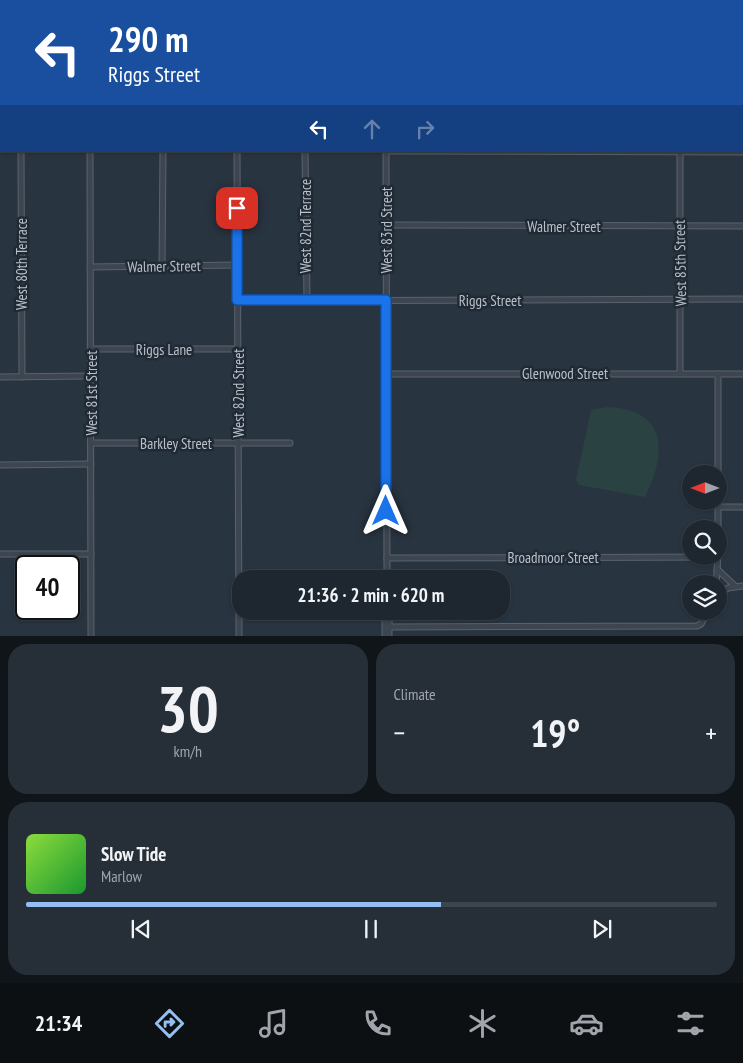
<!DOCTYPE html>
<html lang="en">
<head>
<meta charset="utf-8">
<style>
  :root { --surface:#1e2730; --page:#262f38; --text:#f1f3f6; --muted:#a1a5ab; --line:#3c444c; --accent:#95bff2 }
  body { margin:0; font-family:"PT Sans Narrow",sans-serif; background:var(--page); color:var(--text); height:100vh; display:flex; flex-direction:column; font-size:19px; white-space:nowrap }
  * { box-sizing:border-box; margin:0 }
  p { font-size:16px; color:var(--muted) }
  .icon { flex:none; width:28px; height:28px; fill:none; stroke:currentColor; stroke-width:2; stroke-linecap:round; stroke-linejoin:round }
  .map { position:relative; height:636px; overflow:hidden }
  .panel { display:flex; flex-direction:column; gap:8px; padding:8px; background:#10151a; flex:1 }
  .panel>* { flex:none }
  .guide { position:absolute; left:0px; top:0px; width:744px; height:152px; box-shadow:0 1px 4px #0004,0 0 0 1px var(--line); background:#1a4fa0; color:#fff; overflow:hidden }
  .needle { width:32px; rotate:270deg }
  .fabs { position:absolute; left:682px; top:465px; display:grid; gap:10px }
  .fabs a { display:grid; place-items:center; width:45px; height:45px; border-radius:50%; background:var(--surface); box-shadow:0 1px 4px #0004,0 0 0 1px var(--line); font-size:25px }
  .speed { position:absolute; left:15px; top:555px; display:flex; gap:10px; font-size:25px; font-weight:700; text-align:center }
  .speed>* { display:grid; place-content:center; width:65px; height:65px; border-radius:50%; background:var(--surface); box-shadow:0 1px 4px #0004,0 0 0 1px var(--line); line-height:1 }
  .speed .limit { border:2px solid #111; border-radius:8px; background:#fff; color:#111 }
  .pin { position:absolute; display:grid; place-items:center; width:42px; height:42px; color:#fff; margin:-21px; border-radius:10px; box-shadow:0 2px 8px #0006 }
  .me { position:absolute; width:55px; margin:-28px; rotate:0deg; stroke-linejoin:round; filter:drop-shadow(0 0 4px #0008) }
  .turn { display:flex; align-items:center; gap:18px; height:105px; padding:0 25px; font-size:22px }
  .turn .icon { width:65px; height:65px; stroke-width:2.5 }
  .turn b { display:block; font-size:35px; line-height:42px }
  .lanes { display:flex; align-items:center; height:48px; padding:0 25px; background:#0003; justify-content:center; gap:25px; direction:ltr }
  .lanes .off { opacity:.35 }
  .big { font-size:38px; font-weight:700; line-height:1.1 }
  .panel .tile { flex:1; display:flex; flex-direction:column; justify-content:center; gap:8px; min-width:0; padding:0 18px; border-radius:20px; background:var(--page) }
  .panel .dial { align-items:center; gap:0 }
  .dial b { font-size:65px; line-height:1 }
  .song { display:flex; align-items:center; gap:15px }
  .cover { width:60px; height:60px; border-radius:8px; background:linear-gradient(135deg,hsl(90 70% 55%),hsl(130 70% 35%)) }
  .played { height:5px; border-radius:2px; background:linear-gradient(90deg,var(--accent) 60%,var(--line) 60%) }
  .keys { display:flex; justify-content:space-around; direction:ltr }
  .heat { display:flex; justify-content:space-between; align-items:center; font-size:28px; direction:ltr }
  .panel .tiles { flex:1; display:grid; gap:8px; grid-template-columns:1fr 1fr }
  .tile:last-child { grid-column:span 2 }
  .trip { position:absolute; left:232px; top:570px; width:278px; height:50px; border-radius:20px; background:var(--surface); box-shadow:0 1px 4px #0004,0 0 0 1px var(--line); font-weight:700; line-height:50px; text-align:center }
  .tabs { display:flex; height:80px; justify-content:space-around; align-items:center; background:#0c1013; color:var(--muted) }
  .tabs .icon { width:35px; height:35px }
  .tabs .selected { color:var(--accent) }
  .tabs b { font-size:22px; color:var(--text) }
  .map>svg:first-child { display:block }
  .park { fill:#2b4242 }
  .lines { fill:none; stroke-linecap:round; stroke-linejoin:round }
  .minor-casing { stroke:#59636d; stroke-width:7 }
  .minor { stroke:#3c4550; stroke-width:5 }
  .route-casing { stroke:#114b97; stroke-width:12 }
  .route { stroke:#1a73e8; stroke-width:9 }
  .labels { text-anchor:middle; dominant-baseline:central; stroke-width:5; stroke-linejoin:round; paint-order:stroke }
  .street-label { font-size:15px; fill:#b8c0ca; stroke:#202a35 }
</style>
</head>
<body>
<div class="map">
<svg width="743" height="636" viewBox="0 0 743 636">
  <rect width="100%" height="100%" fill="#283440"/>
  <path class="park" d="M607,407C668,409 667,453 645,497L579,485L576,480L591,410Z"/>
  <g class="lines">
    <g class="minor-casing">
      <g id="minor">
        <path d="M86,0L87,1"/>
        <path d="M181,0L196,1"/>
        <path d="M385,0V1"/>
        <path d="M679,0V1"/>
        <path d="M742,78H743"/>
        <path d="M0,80H1"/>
        <path d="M21,151L22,377"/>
        <path d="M90,151L91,636"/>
        <path d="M237,151L239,636"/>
        <path d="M305,151L307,300"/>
        <path d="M386,151L387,579"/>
        <path d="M388,151L743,152"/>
        <path d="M680,151V374"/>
        <path d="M386,225L743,226"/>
        <path d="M162,266L163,151"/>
        <path d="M90,267L237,265"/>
        <path d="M237,301L743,299"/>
        <path d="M91,349H238"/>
        <path d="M386,374H743"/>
        <path d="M718,374V474"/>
        <path d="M0,377L91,376"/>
        <path d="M91,443H290"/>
        <path d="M0,465L91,464"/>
        <path d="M718,501V529"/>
        <path d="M718,507H743"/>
        <path d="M0,554H91"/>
        <path d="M387,558L718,557"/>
        <path d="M718,570L735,586"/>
        <path d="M716,584L718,556"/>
        <path d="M719,594L728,588L743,586"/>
        <path d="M385,611V636"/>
        <path d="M390,627L697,626L701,624L708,611"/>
        <path d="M389,636V611"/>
      </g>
    </g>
    <use href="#minor" class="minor"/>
  </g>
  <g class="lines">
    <g class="route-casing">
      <path id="route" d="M237,208V300H386V511"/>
    </g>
    <use href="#route" class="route"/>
  </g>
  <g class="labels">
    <g class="street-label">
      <text transform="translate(305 226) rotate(-90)">West 82nd Terrace</text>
      <text x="564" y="226">Walmer Street</text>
      <text transform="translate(386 230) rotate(-90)">West 83rd Street</text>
      <text transform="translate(680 263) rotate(-91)">West 85th Street</text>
      <text transform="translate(21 264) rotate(-90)">West 80th Terrace</text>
      <text transform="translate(164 266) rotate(-1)">Walmer Street</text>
      <text x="490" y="300">Riggs Street</text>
      <text x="164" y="349">Riggs Lane</text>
      <text x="565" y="373">Glenwood Street</text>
      <text transform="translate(91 393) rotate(-90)">West 81st Street</text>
      <text transform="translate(238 393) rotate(-90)">West 82nd Street</text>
      <text x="176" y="443">Barkley Street</text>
      <text x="553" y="557">Broadmoor Street</text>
    </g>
  </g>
</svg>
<div class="fabs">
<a><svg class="needle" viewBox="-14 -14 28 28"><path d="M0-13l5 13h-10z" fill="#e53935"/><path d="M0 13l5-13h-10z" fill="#a1a5ab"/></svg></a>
<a><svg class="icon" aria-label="search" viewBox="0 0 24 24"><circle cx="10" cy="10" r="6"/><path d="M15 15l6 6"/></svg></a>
<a><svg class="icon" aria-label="layers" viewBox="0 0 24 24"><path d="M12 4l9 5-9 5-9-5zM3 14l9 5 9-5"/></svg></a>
</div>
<div class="speed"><div class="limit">40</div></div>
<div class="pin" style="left:237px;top:208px;background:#d93025"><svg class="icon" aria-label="arrive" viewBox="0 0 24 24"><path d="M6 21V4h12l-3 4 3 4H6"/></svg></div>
<svg class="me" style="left:386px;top:511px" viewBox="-20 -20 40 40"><path d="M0-17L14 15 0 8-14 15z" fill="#1a73e8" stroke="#fff" stroke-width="4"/></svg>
<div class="trip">21:36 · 2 min · 620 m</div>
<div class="guide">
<div class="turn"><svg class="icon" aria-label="left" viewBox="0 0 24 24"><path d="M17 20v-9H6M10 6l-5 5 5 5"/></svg><div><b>290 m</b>Riggs Street</div></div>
<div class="lanes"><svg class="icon" aria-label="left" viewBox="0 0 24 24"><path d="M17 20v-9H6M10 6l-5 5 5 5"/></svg><svg class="icon off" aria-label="ahead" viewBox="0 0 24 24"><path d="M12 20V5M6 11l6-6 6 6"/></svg><svg class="icon off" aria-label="right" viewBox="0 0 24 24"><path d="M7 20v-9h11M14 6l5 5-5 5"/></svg></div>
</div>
</div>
<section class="panel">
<div class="tiles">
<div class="tile dial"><b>30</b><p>km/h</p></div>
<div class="tile"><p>Climate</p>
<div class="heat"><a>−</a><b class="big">19°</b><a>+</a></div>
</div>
<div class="tile">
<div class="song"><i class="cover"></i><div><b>Slow Tide</b><p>Marlow</p></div></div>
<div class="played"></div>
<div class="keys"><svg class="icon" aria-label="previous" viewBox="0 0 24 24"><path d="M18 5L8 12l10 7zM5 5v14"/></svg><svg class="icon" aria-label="pause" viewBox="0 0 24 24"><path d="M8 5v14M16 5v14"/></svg><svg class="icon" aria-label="next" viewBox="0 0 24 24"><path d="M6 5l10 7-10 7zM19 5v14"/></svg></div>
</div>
</div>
</section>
<nav class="tabs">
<b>21:34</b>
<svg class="icon selected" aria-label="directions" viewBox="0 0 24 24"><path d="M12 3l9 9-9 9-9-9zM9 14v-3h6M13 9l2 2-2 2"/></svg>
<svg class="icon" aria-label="music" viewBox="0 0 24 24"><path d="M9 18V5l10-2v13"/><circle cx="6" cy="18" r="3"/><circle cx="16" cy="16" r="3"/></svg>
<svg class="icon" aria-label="phone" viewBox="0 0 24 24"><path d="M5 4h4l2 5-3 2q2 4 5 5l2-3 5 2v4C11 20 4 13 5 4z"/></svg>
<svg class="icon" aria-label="climate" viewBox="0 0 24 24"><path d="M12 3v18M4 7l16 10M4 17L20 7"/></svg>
<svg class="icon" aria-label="car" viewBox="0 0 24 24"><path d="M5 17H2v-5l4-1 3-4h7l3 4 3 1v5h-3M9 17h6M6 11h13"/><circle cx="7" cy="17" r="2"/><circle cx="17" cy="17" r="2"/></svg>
<svg class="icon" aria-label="filters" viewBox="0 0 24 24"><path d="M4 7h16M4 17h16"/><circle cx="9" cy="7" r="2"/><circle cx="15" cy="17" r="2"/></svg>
</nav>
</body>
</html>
